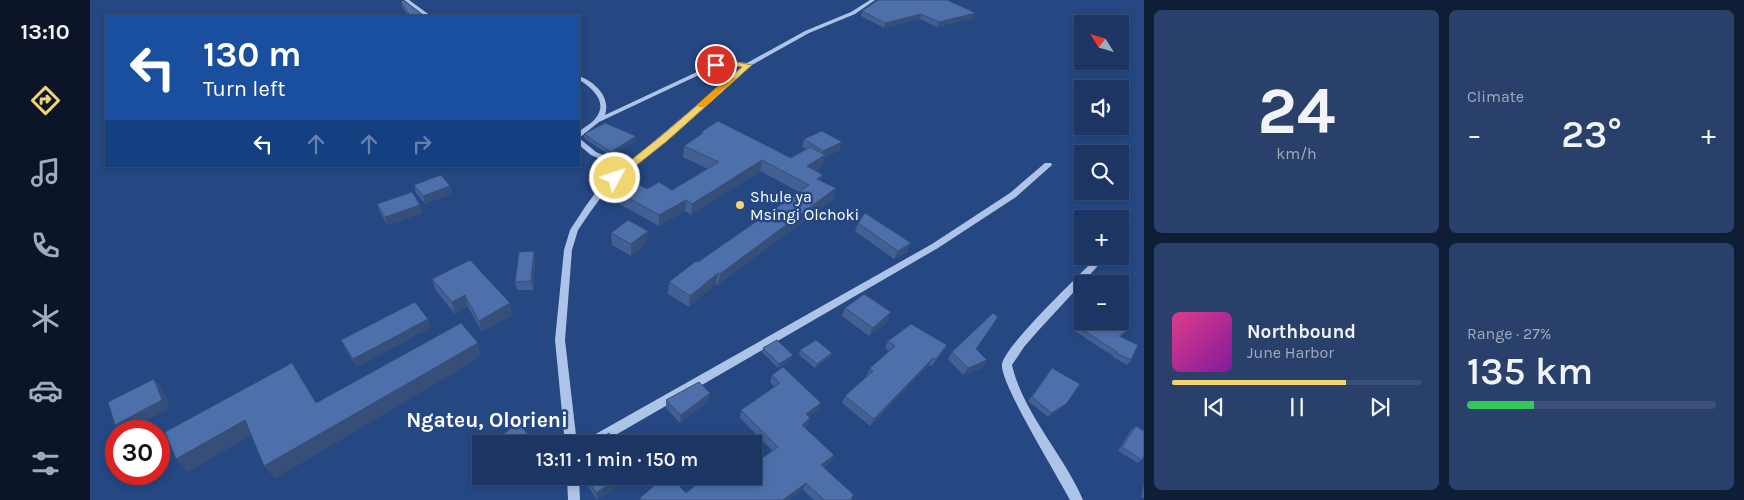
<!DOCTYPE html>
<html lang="en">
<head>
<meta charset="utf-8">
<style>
  :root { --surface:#1c3562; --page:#29406b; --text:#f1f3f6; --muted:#a0abbe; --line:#3a5077; --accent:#f1d571 }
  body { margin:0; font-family:Karla,sans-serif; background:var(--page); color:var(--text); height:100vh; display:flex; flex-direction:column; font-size:19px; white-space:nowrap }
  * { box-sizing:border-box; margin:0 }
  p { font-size:16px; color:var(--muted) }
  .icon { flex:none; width:28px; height:28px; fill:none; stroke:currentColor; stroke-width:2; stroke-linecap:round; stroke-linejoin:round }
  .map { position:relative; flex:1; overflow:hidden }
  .drawer { display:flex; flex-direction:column; gap:10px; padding:10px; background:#0f1d36; width:600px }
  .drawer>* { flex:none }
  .top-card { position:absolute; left:15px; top:15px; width:475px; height:152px; border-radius:0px; box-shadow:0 2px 8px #0003,0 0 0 1px var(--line); background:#1a4fa0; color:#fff; overflow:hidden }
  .needle { width:32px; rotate:307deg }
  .tools { position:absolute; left:984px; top:15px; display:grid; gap:10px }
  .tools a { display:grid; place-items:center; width:55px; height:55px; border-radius:0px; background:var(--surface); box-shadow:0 2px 8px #0003,0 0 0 1px var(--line); font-size:25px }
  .speed { position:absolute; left:15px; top:420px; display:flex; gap:10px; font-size:25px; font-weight:700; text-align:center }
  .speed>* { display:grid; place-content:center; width:65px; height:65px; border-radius:50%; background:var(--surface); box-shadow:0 2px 8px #0003,0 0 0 1px var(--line); line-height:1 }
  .speed .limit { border:8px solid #d22; background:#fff; color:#111 }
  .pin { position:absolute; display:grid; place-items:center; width:42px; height:42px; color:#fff; margin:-21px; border:2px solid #fff; border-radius:50%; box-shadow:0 1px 5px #0007 }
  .me { position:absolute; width:55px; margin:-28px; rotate:50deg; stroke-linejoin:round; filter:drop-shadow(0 0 4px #0008) }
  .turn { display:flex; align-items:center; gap:18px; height:105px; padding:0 15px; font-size:22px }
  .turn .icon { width:65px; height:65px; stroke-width:2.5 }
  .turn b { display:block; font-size:35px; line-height:42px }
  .lanes { display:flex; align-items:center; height:48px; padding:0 15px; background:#0003; justify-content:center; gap:25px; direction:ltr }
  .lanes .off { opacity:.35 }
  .big { font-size:38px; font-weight:600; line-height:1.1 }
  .drawer .widget { flex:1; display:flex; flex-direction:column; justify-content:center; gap:8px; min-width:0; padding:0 18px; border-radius:8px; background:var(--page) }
  .drawer .dial { align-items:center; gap:0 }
  .dial b { font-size:65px; line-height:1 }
  .song { display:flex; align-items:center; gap:15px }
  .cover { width:60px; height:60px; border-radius:8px; background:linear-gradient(135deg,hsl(330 70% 55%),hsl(290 70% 35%)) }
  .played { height:5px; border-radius:2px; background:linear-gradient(90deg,var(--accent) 70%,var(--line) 70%) }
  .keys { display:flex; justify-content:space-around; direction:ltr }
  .heat { display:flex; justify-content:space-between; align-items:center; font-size:28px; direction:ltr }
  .charge { height:8px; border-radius:4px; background:linear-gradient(90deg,#34c759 27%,var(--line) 0) }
  .drawer .tiles { flex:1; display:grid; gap:10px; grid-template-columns:repeat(2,1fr) }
  .trip { position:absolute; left:382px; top:435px; width:290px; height:50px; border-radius:0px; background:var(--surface); box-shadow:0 2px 8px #0003,0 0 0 1px var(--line); font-weight:600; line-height:50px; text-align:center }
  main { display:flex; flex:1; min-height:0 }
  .tabs { display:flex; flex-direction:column; width:90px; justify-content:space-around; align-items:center; background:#0b1527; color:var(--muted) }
  .tabs .icon { width:35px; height:35px }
  .tabs .current { color:var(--accent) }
  .tabs b { font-size:22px; color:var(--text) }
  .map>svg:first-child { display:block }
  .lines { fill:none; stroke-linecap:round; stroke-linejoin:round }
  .minor { fill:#adc3e7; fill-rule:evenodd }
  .wall { fill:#426093 }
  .shaded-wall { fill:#364e78 }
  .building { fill:#4d70ab; stroke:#364e78 }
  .route { fill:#f1d571; stroke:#9d8a49 }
  .slow { fill:#f59e0b }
  .poi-dot { fill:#f1d571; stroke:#254782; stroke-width:2 }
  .labels { text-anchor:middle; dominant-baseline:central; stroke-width:5; stroke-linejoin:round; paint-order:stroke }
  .poi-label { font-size:16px; fill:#fff; stroke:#254782; text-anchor:start }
  .near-neighbourhood-label { font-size:21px; font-weight:bold; fill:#fff; stroke:#254782 }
</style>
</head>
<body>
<main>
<nav class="tabs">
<b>13:10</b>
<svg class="icon current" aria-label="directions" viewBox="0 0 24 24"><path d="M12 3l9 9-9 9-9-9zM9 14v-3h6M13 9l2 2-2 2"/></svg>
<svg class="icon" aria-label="music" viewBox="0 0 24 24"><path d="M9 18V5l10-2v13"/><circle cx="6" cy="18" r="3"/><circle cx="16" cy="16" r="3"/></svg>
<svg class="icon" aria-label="phone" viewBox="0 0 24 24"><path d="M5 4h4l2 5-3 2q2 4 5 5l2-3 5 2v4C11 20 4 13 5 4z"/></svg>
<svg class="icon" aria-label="climate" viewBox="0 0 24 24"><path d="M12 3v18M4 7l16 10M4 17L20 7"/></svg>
<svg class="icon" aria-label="car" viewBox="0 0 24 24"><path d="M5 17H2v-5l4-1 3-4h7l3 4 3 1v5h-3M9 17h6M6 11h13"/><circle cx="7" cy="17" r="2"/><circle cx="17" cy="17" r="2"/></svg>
<svg class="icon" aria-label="filters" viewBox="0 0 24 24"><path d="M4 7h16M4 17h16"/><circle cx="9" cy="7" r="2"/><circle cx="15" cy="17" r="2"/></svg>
</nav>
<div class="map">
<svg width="1054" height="500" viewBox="0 0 1054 500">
  <rect width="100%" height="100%" fill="#254782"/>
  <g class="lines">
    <g class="minor">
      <path d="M314,0H319L341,16H335Z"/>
      <path d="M780,0H785L765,14L719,33L660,66L575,140L517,189L501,211L488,230L482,250L475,340L487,444H475L465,340L474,250L480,230L495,207L511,185L532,169L501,155L489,145V132C494,127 501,124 505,119C519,103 503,88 489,80V76C505,82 521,97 515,115L624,64L634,61L657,63L715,31L761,12ZM634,65L653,66L536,165L506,152L489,138L509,122L628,66Z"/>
      <path d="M955,163H961L962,165L926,197L848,248L510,444H493L495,440L842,244L920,193Z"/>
      <path d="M1008,256L1016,257L947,332L934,347L922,365C933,413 974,455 993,500H980C969,478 909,382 912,364C916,344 990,275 1008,256Z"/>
      <path d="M477,476H489L490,500H478Z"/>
    </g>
  </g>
  <g class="wall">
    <path d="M788,0L884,18L847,27L830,19L794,28L771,16L772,11Z"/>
    <path d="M311,2L334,16H318L312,7Z"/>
    <path d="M611,132L701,158L716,149L712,147L714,139L750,150L735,157L732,166L725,171L733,175L731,181L746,188L743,199L628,285L626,284L599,307L578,294L579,282L709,192L670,171L601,215L595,211L569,226L524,201V190L557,189L582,190L618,169L593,157L594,146L611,134Z"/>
    <path d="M494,134L546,136V140L521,156L494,138Z"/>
    <path d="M324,185L360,186L362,194L335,204L326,193Z"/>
    <path d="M287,204L332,213L297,225L290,212Z"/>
    <path d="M768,223L821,243L817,252L804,259L765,231Z"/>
    <path d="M521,233L557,243L541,256L522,245Z"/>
    <path d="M444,251L445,259L443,290H427L425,282Z"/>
    <path d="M342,279L422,315L392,332L378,307L365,314L346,291Z"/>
    <path d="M755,308L798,321L779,336L752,316Z"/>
    <path d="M991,318L1006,325L1009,321H1013L1033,335L1031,337L1041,360L1037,365L1023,357V356L983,330Z"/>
    <path d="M341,327L267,367L255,348L251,340Z"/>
    <path d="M798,341L853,352L842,366L839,365L780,426L752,403L755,396L777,376V375L780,368L799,351L795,348Z"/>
    <path d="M673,348L702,359L688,368L672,352Z"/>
    <path d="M886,349L897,360L892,368L873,375L858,359L862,352Z"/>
    <path d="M710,350L742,353L740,357L725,368L709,355Z"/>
    <path d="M959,372L972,408L958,417L938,401Z"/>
    <path d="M682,375L728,410L719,416L718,425L715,428L744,455L741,462L734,468L762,500H724L713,490L699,500H550V498L596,493L634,484L683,451L650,418L651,410L684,387L680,382Z"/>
    <path d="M576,400L619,401L590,423L576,408Z"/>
    <path d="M1046,426L1052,460L1048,463L1028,451L1041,430Z"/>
    <path d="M391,449V472L384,463L382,455Z"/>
    <path d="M394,476H411L399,484Z"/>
    <path d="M544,476L507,500L498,486L497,479Z"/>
    <path d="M1054,484V498L1051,497Z"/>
  </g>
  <g class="shaded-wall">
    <path d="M886,13L884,18L847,27L849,22Z"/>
    <path d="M831,14L830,19L794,28L795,23Z"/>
    <path d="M546,136V140L521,156V152Z"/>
    <path d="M752,142L750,150L735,157L732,166L714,177L717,166L731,157L733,151Z"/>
    <path d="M672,160L670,171L601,215L602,204Z"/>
    <path d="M733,175L730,186L727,179Z"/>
    <path d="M360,186L362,194L335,204L333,196Z"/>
    <path d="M746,188L743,199L628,285L630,274Z"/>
    <path d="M596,200L595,211L569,226V215Z"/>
    <path d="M330,205L332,213L297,225L295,217Z"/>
    <path d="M558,231L557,243L541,256V244Z"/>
    <path d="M821,243L817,252L804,259L808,251Z"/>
    <path d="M444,251L445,259L443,290L441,281Z"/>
    <path d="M628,273L626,284L599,307L600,296Z"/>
    <path d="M375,295L378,307L365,314L362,302Z"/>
    <path d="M420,303L422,315L392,332L389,321Z"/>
    <path d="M801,312L798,321L779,336L783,328Z"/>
    <path d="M338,319L341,327L267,367L263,359Z"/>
    <path d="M388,343L391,357L185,479L174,466Z"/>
    <path d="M857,345L853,352L842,366L846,359Z"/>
    <path d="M742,353L740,357L725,368L727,364Z"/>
    <path d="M703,355L702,359L688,368L689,364Z"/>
    <path d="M843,358L839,365L780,426L784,419Z"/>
    <path d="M897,360L892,368L873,375L878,368Z"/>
    <path d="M64,379L71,387L80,408L36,431H31L25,425Z"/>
    <path d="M620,393L619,401L590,423L591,415Z"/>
    <path d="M731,403L728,410L713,421L716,414Z"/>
    <path d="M976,404L972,408L958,417L961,413Z"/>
    <path d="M720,418L718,425L709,432L712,425Z"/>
    <path d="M155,420L165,433L98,472L86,459Z"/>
    <path d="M744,455L741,462L728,472L731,465Z"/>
    <path d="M398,476H411L399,484L397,477Z"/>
    <path d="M532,476H544L507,500L506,493Z"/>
    <path d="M716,483L713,490L699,500H693Z"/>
  </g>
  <g class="building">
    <path d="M313,0L334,16H320L311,2Z"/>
    <path d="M788,0H857L886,13L849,22L831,14L795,23L772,11Z"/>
    <path d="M628,121L701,158L720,147L735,155L717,166L733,175L727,179L746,188L630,274L628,273L600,296L579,282L606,261L608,262L719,185L672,160L602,204L596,200L569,215L524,190L539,179L557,189L569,182L582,190L629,162L594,146L613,133L611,132Z"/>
    <path d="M515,123L546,136L521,152L494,134Z"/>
    <path d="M732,131L752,142L733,151L714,139Z"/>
    <path d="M351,175L360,186L333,196L324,185Z"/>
    <path d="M322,192L330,205L295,217L287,204Z"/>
    <path d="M775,213L821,243L808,251L768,223Z"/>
    <path d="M538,220L558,231L541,244L521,233Z"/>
    <path d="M444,251L441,281L425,282L429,252Z"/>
    <path d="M380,260L420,303L389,321L375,295L362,302L342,279Z"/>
    <path d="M774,294L801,312L783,328L755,308Z"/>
    <path d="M325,302L338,319L263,359L251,340Z"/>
    <path d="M903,313L908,317L886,349L897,360L878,368L862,352Z"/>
    <path d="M991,318H992V321H999L1008,326L1009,321H1013L1037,331L1029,336L1048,345L1041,360L1026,353L1027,352L987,326Z"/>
    <path d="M371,323L388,343L174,466L155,420L86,459L75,432L202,363L226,403Z"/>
    <path d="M821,324L857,345L846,359L843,358L784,419L755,396L783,371L780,368L805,346L798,341Z"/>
    <path d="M687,340L703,355L689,364L673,348Z"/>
    <path d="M726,340L742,353L727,364L710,350Z"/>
    <path d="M693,367L731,403L716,414L720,418L712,425L744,455L731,465L764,495L760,500H734L716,483L693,500H552L550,498L575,476H579L596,493L617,476H627L634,484L646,476H664V464L688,447L651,410L690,383L682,375Z"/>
    <path d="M962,368L990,384L976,404L961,413L942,397Z"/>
    <path d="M64,379L72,400L25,425L18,402Z"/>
    <path d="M609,382L620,393L591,415L576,400Z"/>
    <path d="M429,423L445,444H399Z"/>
    <path d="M1046,426L1054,431V456L1052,460L1032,447Z"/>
    <path d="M519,433L526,444H501Z"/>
    <path d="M391,449V468L382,455Z"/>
    <path d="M502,476H532L506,493L497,479Z"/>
  </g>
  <path class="route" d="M641,61L662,65L577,141L528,180H521V176L570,137L652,67C643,65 629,70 622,65Z"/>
  <path class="slow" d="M639,76L646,78L614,107H608V104Z"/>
  <circle class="poi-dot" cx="650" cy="205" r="5"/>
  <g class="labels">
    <g class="poi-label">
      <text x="660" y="196">Shule ya<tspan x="660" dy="18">Msingi Olchoki</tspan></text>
    </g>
    <g class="near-neighbourhood-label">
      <text x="397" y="420">Ngateu, Olorieni</text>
    </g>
  </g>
</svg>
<div class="tools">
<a><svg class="needle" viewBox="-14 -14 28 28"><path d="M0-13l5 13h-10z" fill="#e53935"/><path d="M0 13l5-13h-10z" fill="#a0abbe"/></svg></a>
<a><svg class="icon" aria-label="sound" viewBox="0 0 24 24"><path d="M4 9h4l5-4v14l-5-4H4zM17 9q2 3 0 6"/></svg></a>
<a><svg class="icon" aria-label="search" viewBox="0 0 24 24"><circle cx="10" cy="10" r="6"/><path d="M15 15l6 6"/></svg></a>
<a>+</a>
<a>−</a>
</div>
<div class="speed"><div class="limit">30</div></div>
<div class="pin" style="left:626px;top:65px;background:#d93025"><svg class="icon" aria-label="arrive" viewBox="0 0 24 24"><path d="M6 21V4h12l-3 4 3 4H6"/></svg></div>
<svg class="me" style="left:525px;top:178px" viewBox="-20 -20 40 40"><circle r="17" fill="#f1d571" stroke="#fff" stroke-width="3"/><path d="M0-11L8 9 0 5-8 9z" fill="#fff"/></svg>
<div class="trip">13:11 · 1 min · 150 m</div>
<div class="top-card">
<div class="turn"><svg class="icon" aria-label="left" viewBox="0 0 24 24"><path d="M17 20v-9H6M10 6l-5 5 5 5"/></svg><div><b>130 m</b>Turn left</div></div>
<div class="lanes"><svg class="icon" aria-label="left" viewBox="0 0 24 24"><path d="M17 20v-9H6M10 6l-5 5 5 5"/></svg><svg class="icon off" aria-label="ahead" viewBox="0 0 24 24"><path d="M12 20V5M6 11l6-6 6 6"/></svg><svg class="icon off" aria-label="ahead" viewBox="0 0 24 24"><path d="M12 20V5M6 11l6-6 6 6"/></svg><svg class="icon off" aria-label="right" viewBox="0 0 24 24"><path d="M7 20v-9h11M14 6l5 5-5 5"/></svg></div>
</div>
</div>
<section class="drawer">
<div class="tiles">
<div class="widget dial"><b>24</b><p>km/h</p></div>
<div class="widget"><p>Climate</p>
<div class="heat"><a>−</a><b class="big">23°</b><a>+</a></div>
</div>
<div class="widget">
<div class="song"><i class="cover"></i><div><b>Northbound</b><p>June Harbor</p></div></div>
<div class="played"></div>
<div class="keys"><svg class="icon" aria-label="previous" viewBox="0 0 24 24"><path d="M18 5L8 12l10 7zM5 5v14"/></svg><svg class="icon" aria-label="pause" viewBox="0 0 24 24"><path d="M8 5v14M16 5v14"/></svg><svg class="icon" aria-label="next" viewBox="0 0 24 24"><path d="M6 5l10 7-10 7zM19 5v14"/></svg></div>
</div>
<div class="widget"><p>Range · 27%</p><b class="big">135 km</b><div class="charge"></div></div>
</div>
</section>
</main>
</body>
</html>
